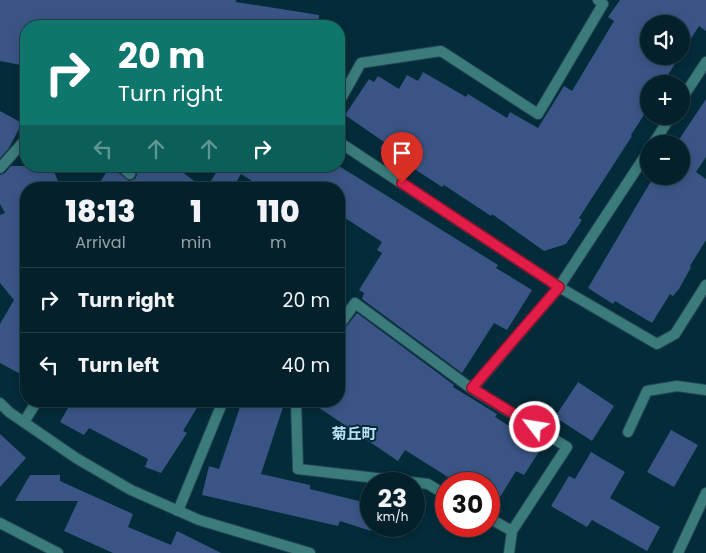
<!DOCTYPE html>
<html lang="en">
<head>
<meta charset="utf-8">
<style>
	body { margin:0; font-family:Poppins,"Noto Sans JP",sans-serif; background:#112d37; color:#f1f3f6; height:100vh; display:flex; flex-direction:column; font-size:19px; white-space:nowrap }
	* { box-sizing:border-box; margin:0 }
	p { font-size:16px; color:#97a3a9 }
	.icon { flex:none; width:28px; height:28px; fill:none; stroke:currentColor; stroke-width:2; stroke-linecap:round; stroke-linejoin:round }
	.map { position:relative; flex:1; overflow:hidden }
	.details { position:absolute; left:20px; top:182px; width:325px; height:225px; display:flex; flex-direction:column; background:#03202b; border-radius:20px; box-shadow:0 2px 8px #0003,0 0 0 1px #243e47 }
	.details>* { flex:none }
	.banner { position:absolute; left:20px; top:20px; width:325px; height:152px; border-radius:20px; box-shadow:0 2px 8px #0003,0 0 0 1px #243e47; background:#0f766e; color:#fff; overflow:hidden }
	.tools { position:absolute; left:640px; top:15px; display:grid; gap:10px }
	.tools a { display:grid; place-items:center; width:50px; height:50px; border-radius:50%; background:#03202b; box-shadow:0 2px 8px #0003,0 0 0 1px #243e47; font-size:25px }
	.speed { position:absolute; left:360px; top:472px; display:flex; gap:10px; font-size:25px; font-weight:700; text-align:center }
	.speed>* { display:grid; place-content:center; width:65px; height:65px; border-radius:50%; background:#03202b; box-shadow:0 2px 8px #0003,0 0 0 1px #243e47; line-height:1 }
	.speed small { font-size:12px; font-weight:400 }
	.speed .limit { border:8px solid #d22; background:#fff; color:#111 }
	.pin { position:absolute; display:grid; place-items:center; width:42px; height:42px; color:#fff; margin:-51px -21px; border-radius:50% 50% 50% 0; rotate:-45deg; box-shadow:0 0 5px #0007 }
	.pin .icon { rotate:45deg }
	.me { position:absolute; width:55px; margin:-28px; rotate:301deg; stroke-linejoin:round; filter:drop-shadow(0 0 4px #0008) }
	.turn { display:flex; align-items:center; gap:18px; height:105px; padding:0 15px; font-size:22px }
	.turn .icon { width:65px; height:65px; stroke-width:2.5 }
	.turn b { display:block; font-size:35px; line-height:42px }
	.lanes { display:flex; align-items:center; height:48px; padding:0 15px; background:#0003; justify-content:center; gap:25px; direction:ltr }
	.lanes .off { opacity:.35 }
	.eta { display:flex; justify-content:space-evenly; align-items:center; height:85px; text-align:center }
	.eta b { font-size:30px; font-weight:800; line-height:35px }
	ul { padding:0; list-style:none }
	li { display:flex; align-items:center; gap:15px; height:65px; padding:0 15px; border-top:1px solid #243e47 }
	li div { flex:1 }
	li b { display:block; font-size:19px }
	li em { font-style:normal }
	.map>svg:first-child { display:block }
	.building { fill:#3a5585 }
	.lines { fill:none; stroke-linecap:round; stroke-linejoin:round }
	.minor-casing { stroke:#234754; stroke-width:12 }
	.tertiary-casing { stroke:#234754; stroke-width:12 }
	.minor { stroke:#3b7b7b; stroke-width:10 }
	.tertiary { stroke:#3b7b7b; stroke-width:10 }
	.route-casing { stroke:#92132f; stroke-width:12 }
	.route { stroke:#e11d48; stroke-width:9 }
	.labels { text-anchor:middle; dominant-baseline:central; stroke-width:4; stroke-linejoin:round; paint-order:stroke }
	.neighbourhood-label { font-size:15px; font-weight:bold; fill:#bae2f5; stroke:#042b39 }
</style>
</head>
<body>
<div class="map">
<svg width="706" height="553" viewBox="0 0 706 553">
	<rect width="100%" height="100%" fill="#042b39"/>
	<path class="building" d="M 0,0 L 236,0 L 236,2 L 319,15 L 318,26 L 26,26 L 26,66 L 0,61 Z
		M 620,0 L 706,0 L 706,31 L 699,26 L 681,54 L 681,24 L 649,24 L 649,56 L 680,56 L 662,84 L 649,84 L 649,107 L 631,135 L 632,136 L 579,218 L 582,220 L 566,244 L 544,251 L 492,214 L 491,216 L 444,185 L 442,187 L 396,157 L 395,158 L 380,148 L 384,142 L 345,115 L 369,79 L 374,82 L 378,76 L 399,89 L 407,75 L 418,81 L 423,72 L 466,97 L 468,94 L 507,118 L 510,112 L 538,128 L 564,86 L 572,91 L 614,21 L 608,17 Z
		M 706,99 L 706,157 L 696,172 L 706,179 L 706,240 L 690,266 L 691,267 L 679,289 L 673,296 L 670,294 L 652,323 L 615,301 L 613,304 L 588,288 L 654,176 L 681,176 L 681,144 L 676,144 Z
		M 0,111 L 22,123 L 9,148 L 0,158 Z
		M 11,166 L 52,166 L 61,189 L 26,189 L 26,377 L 0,363 L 0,324 L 14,300 L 0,283 L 0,215 L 5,213 L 0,204 L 0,175 L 5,173 Z
		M 110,166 L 114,166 L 116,171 L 129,181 L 135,179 L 137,175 L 136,171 L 132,166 L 174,166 L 205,189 L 96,189 Z
		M 220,166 L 339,166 L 498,265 L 496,268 L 532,290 L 507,330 L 494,323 L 462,373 L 362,299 L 364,293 L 359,290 L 382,253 L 377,250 L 382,242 L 339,214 L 339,189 L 265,189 L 241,174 L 232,189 L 206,189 Z
		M 357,313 L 454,385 L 453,387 L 497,414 L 495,417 L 542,447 L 524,475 L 516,471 L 491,512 L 489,511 L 489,484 L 459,484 L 405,450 L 398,461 L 309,401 L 339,401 L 339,336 Z
		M 578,382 L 614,406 L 592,441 L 555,417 Z
		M 72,401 L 201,401 L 183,431 L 187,433 L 161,473 L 145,467 L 148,459 L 89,428 L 84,435 L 60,422 Z
		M 242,401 L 285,401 L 261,474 L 310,485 L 310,489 L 371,504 L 371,531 L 340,521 L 338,526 L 202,495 L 209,466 L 219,469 Z
		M 671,430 L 698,445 L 674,487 L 647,472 Z
		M 0,434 L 26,458 L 0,487 Z
		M 591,452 L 625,472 L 610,498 L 660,527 L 647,551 L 592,520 L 587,527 L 551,506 L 569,476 L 575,479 Z
		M 30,475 L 60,475 L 60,481 L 133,514 L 128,527 L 171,545 L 177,531 L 221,553 L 113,553 L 64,531 L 78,501 L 15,501 Z"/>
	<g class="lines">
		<defs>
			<path id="minor" d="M 681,100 L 706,62
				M 339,102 L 361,63 L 441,51 L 538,114 L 603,4 L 598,0
				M 339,142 L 559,287 L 657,344 L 675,334 L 706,285
				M 653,144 L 671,116
				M 121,166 L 130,174
				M 0,168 L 26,139
				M 339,326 L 355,303 L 472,389 L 567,447 L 512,531 L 509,553
				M 472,389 L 559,287 L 649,150
				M 296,401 L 298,469 L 428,484 L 446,495
				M 24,422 L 37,401
				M 628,432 L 647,391 L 677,386 L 706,390
				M 178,511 L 223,401
				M 489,518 L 512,531
				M 0,523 L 58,553
				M 678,553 L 706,493"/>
			<path id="tertiary" d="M 0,403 L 9,412 L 76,458 L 131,490 L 199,520 L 310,553"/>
		</defs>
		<use href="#minor" class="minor-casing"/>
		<use href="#tertiary" class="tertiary-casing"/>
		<use href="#minor" class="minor"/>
		<use href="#tertiary" class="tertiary"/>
	</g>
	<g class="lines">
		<defs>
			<path id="route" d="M 402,183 L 559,287 L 472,388 L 535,427"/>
		</defs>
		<use href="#route" class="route-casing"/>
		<use href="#route" class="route"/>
	</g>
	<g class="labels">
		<g class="neighbourhood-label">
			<text x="354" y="433">菊丘町</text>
		</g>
	</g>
</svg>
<div class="tools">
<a><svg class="icon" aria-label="sound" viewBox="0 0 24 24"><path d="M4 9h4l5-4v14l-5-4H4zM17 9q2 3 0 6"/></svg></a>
<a>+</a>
<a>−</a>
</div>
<div class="speed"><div>23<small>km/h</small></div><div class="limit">30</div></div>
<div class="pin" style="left:402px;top:183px;background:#d93025"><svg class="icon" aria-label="arrive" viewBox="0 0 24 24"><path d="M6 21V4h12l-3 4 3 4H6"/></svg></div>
<svg class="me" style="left:535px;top:427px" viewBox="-20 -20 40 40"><circle r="17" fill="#e11d48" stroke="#fff" stroke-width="3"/><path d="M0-11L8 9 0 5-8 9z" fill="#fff"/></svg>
<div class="banner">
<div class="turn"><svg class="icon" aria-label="right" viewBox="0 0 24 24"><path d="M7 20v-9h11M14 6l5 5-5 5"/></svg><div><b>20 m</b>Turn right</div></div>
<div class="lanes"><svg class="icon off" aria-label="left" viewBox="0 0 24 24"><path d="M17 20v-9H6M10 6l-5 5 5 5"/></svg><svg class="icon off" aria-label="ahead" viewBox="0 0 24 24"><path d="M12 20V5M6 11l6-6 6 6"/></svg><svg class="icon off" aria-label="ahead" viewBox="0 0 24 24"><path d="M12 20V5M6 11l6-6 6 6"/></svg><svg class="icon" aria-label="right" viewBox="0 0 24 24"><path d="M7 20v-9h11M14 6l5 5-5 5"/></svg></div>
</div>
<section class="details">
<div class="eta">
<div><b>18:13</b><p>Arrival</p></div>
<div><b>1</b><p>min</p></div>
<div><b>110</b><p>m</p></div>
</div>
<ul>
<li><svg class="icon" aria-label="right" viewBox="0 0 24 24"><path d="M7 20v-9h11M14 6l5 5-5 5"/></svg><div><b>Turn right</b></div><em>20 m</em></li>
<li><svg class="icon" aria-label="left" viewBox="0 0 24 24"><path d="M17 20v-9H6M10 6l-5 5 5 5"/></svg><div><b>Turn left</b></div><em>40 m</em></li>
</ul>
</section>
</div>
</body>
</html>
